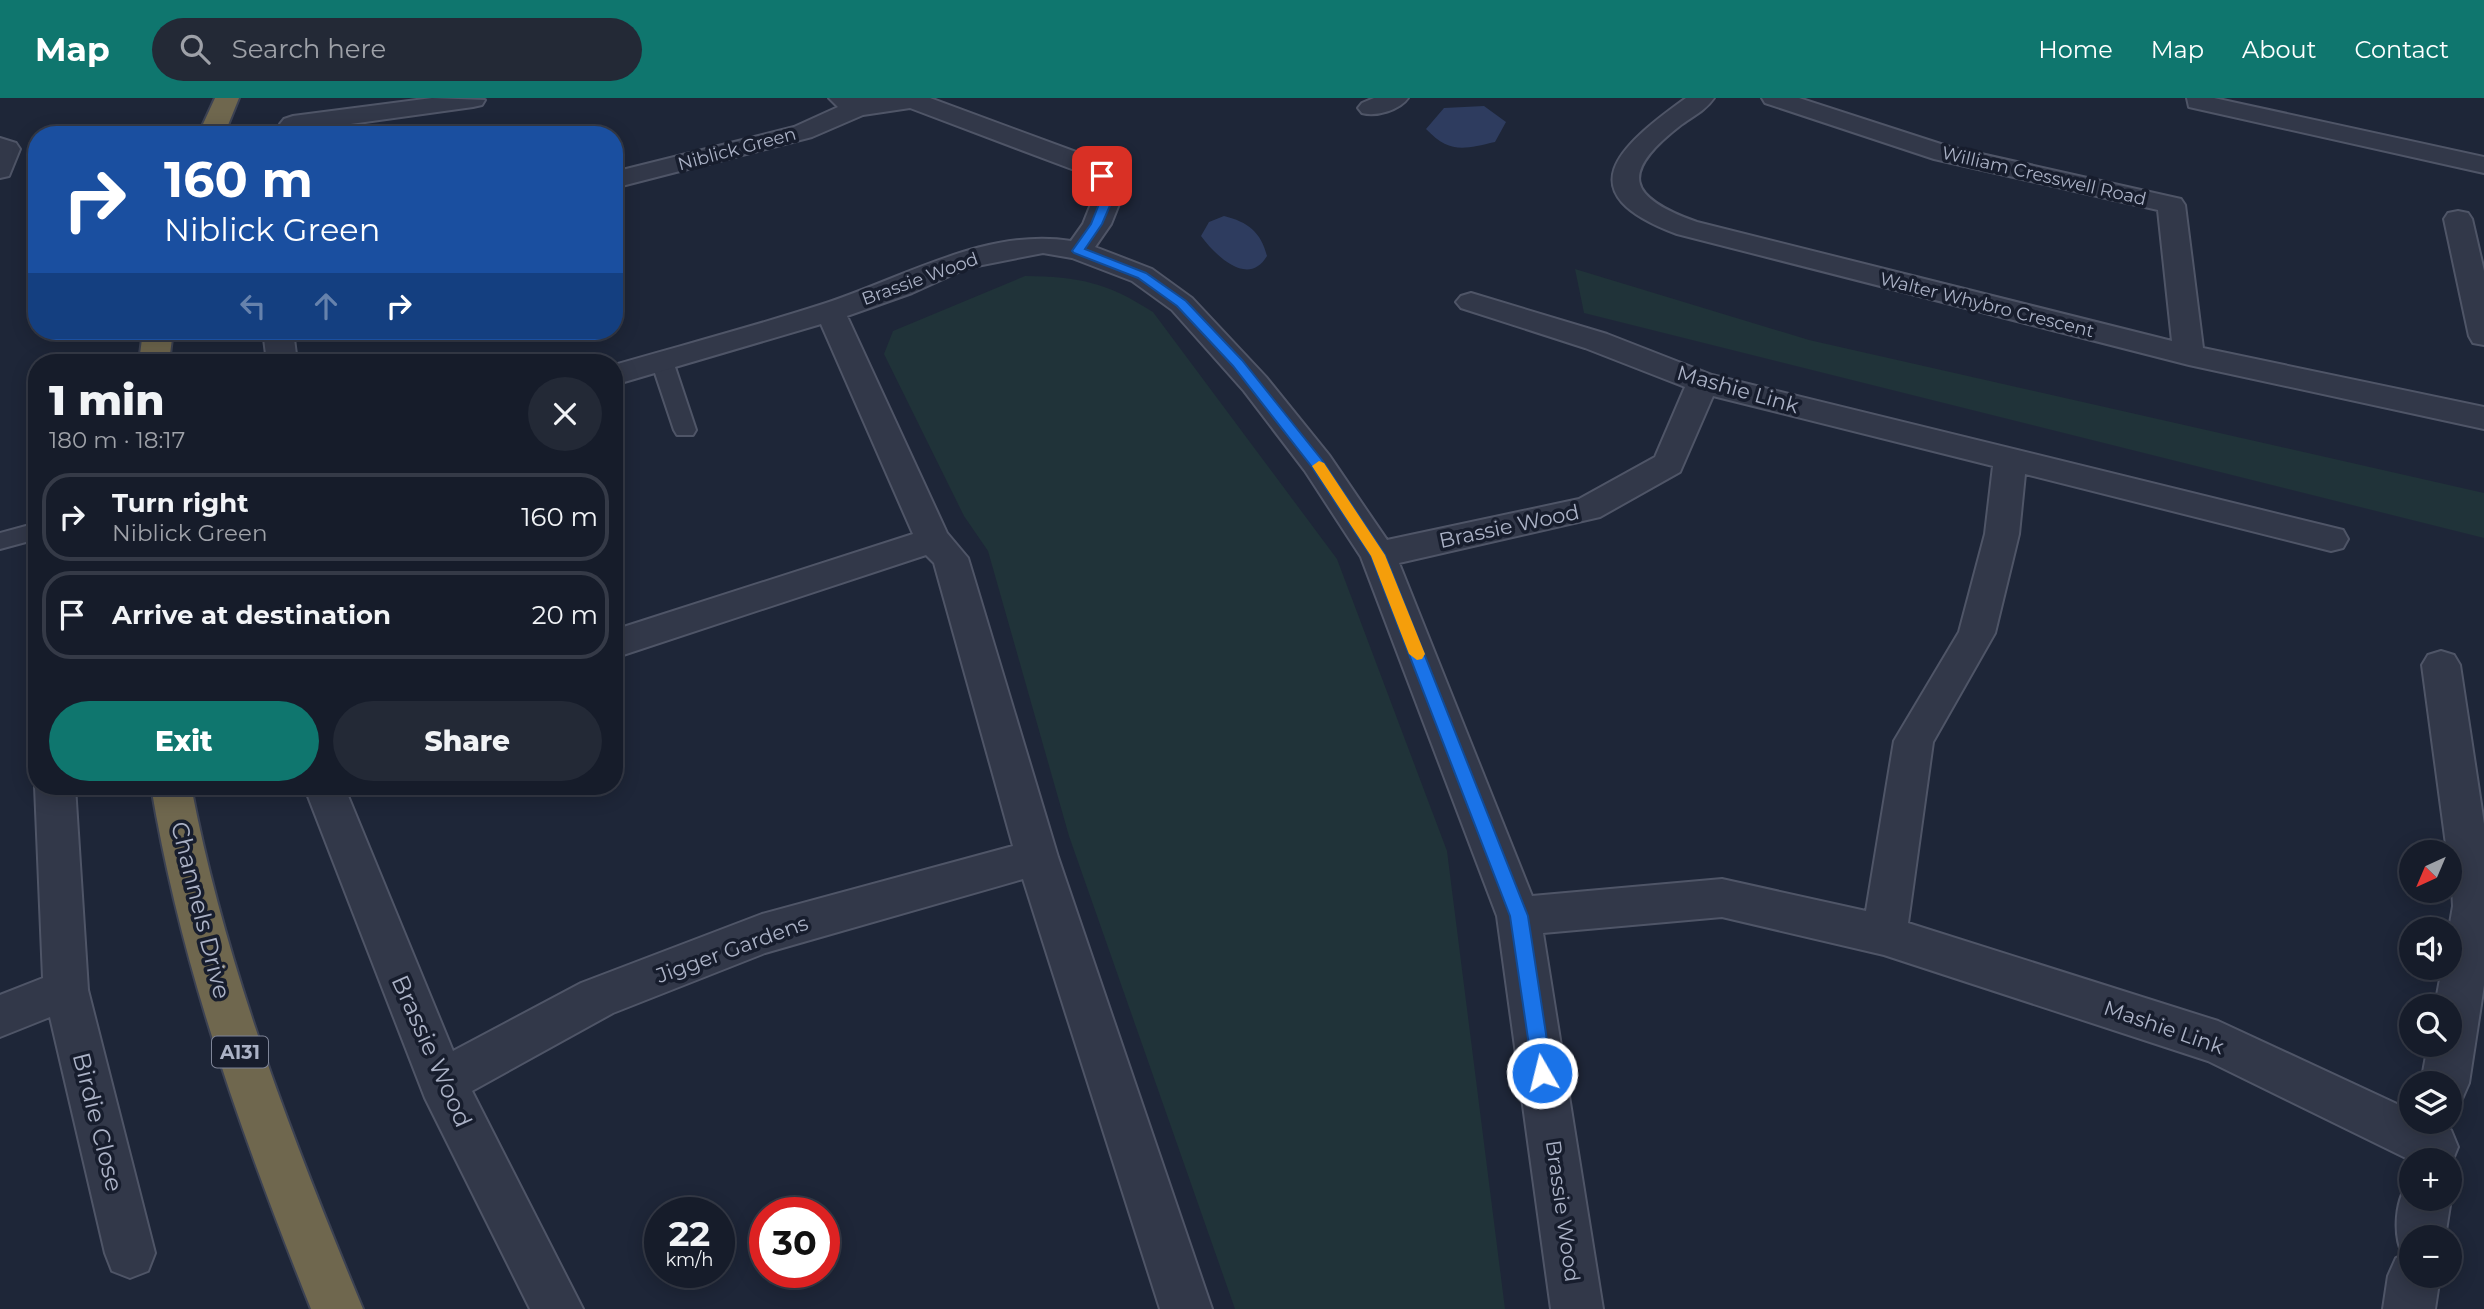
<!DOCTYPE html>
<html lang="en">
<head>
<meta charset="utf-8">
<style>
	body { margin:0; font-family:Montserrat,sans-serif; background:#232936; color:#f1f3f6; height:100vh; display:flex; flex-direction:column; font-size:26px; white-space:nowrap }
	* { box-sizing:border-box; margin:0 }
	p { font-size:23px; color:#9ea1a8 }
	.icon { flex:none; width:38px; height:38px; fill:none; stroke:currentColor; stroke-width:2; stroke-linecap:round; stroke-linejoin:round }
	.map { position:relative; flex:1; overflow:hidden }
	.drawer { position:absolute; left:28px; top:256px; width:595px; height:441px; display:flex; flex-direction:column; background:#161c2a; border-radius:28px; box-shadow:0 4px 18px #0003,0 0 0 2px #353a47 }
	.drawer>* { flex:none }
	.hud { position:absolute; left:28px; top:28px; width:595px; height:214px; border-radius:28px; box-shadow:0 4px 18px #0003,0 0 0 2px #353a47; background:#1a4fa0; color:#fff; overflow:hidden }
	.needle { width:46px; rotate:224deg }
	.controls { position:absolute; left:2399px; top:742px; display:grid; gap:14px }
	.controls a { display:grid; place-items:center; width:63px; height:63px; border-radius:50%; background:#161c2a; box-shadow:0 4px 18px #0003,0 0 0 2px #353a47; font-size:35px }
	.speed { position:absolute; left:644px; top:1099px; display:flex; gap:14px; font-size:35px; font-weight:700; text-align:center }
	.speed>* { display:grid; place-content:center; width:91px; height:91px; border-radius:50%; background:#161c2a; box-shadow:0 4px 18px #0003,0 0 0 2px #353a47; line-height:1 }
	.speed small { font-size:18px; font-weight:400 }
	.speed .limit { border:10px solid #d22; background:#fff; color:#111 }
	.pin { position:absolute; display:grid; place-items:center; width:60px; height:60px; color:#fff; margin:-30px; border-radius:14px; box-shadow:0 4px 10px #0006 }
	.me { position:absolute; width:77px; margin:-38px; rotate:352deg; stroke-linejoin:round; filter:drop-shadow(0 0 5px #0008) }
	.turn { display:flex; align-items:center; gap:24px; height:147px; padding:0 21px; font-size:32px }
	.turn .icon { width:91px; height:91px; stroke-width:2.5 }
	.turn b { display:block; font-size:49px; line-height:60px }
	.lanes { display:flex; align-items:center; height:66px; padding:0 21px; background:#0003; justify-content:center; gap:35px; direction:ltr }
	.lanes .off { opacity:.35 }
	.round { display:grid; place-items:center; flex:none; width:74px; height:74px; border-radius:37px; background:#232936 }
	.overview { display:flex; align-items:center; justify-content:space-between; height:119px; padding:0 21px }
	h1 { font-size:42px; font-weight:800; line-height:52px }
	.primary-button { display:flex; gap:14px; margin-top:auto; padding:14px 21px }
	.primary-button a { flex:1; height:80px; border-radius:42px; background:#0f766e; color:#fff; font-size:28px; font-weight:800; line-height:80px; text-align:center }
	.primary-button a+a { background:#232936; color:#f1f3f6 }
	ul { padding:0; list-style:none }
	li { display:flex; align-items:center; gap:21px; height:88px; margin:0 14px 10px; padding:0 7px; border:4px solid #353a47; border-radius:28px }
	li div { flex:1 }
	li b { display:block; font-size:26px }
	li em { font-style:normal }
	header { display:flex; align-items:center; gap:42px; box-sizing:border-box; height:98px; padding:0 35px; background:#0f766e; color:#fff }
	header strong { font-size:33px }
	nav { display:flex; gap:38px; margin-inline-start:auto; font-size:24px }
	.search { width:490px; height:63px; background:#232936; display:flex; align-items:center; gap:18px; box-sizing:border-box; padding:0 24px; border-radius:38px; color:#9ea1a8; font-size:26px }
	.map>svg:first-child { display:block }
	.green { fill:#203339 }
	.water { fill:#2e3c5f }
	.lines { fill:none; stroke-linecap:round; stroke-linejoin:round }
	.lane-casing { stroke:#4f5567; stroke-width:4 }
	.street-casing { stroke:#4f5567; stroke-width:4 }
	.highway-casing { stroke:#3c4253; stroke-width:4 }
	.lane { fill:#323849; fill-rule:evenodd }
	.street { fill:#323849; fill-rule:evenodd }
	.highway { fill:#6f674e; fill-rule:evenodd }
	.route { fill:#1a73e8; stroke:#114b97; stroke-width:2 }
	.slow { fill:#f59e0b }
	.labels { text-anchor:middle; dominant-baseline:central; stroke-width:7; stroke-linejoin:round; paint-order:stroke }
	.far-street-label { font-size:18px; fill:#abb2c6; stroke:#171d2d }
	.shield { fill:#171d2d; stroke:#7f8598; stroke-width:2 }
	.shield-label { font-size:19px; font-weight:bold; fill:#abb2c6 }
	.street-label { font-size:21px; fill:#abb2c6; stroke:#171d2d }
	.near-street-label { font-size:24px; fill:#abb2c6; stroke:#171d2d }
</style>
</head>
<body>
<header>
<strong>Map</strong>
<div class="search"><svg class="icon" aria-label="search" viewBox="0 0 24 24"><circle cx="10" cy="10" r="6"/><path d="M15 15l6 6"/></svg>Search here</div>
<nav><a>Home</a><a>Map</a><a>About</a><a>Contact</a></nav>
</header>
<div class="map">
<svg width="2484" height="1211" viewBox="0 0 2484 1211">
	<rect width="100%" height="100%" fill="#1e2638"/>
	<path class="green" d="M 1575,171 L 1809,242 L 2484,395 L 2484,440 L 1584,215 Z
		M 1025,178 C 1080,179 1106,184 1153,214 L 1337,461 L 1447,753 L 1505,1211 L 1235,1211 L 1069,738 L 988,453 L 964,418 L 884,256 L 893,233 Z"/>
	<path class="water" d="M 1484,8 L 1506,24 L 1495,44 C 1464,51 1450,56 1426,31 L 1444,10 Z
		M 1224,118 C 1248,124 1261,134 1267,158 C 1248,190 1215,157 1201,138 L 1209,124 Z"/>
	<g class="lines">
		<defs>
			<path id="lane" d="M 662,256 L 673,263 L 696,332 L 693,337 L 677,337 L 674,332 L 651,263 Z
				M 37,425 L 37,441 L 0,451 L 0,435 Z"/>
			<path id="street" d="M 432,0 L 485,2 L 482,7 L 473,9 L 293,34 L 284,31 L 280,26 L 284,21 L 293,18 Z
				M 829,0 L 930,0 L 1095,61 L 1111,72 L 1123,96 L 1111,126 L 1095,149 L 1152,171 L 1192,200 L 1266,279 L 1329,357 L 1387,442 L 1579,401 L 1655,359 L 1685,289 L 1585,250 L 1461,210 L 1456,204 L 1461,198 L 1471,195 L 1607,236 L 1712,277 L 2343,432 L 2348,441 L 2343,450 L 2331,453 L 2025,376 L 2019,436 L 1995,535 L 1933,644 L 1908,825 L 2218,923 L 2412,1013 L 2412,1024 L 2434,1024 L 2451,1032 L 2458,1049 L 2451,1066 L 2450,1062 L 2412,1063 L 2208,963 L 1884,857 L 1722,819 L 1543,835 L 1603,1211 L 1551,1211 L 1497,818 L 1361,459 L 1305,373 L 1244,293 L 1172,212 L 1132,183 L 1072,160 L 1043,155 L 967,170 L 912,195 L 847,218 L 947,435 L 968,460 L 1058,759 L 1212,1211 L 1160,1211 L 1023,781 L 765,855 L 613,915 L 472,993 L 583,1211 L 530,1211 L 425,1000 L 304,688 L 344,688 L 453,953 L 581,885 L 762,816 L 1013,748 L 934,465 L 926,457 L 614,560 L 614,532 L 913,436 L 821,226 L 614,287 L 614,267 C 683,247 752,229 820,207 C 900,182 985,129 1071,143 L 1083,126 L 1095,96 L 1090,82 L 1077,73 L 910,10 L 863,17 L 812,39 L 614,90 L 614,74 L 794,29 L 838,9 ZM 1713,298 L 1993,368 L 1985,436 L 1959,534 L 1894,643 L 1866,813 L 1722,781 L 1532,798 L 1399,465 L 1600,419 L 1680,374 Z
				M 1374,0 L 1408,0 C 1400,12 1376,19 1362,15 L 1358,10 L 1362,5 Z
				M 1686,0 L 1714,0 C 1706,12 1692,19 1681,27 C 1619,75 1627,99 1697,124 L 2172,243 L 2158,112 L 1934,61 L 1765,5 L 1762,0 L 1799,0 L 1950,49 L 2181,101 L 2185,107 L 2203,250 L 2484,309 L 2484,331 L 2189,267 L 1677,136 C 1566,95 1618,49 1686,0 Z
				M 2187,0 L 2214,0 L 2484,59 L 2484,75 L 2189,9 Z
				M 0,40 L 16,45 L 20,51 L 9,78 L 0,80 Z
				M 2458,113 L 2468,115 L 2472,121 L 2484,173 L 2484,247 L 2473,245 L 2469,238 L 2444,121 L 2448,115 Z
				M 263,233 L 293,233 L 297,264 L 267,264 Z
				M 2441,553 L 2454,557 L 2460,567 L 2484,726 L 2484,887 L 2469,985 L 2462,1001 L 2450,1006 L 2450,985 L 2421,985 L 2428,947 L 2450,947 L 2450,908 L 2435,908 L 2442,870 L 2450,870 L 2449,831 L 2453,808 L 2450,754 L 2447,754 L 2422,567 L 2428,557 Z
				M 37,684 L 37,688 L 75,688 L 88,892 L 155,1155 L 148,1173 L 130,1180 L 112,1173 L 105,1155 L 50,919 L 0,939 L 0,897 L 43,880 L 35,688 Z
				M 2412,1082 L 2412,1101 L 2451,1101 L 2445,1139 L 2412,1139 L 2412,1178 L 2440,1178 L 2435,1211 L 2383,1211 L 2388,1178 L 2396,1160 L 2403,1157 C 2393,1138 2394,1098 2412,1082 Z"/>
			<path id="highway" d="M 215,0 L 239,0 L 224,37 L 198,37 Z
				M 143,233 L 173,233 L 169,264 L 139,264 Z
				M 151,688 L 191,688 C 226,871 292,1040 363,1211 L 311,1211 C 243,1040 181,870 151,688 Z"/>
		</defs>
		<use href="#lane" class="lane-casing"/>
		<use href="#street" class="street-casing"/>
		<use href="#highway" class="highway-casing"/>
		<use href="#lane" class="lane"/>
		<use href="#street" class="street"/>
		<use href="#highway" class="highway"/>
	</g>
	<path class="route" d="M 1102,75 L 1107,78 L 1115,96 L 1102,126 L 1085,151 L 1146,175 L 1186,203 L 1242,262 L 1322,362 L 1385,457 L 1528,818 L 1552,975 L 1549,982 L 1542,984 L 1536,982 L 1533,975 L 1510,818 L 1371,458 L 1312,369 L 1233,268 L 1177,208 L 1138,180 L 1074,155 L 1072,153 L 1091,126 L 1103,96 L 1096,78 Z"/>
	<path class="slow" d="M 1319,363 L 1324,365 L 1385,457 L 1425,556 L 1422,561 L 1417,562 L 1409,556 L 1371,458 L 1312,368 Z"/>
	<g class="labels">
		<g class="far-street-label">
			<text transform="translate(737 51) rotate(-15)">Niblick Green</text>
			<text transform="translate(2044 78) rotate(13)">William Cresswell Road</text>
			<text transform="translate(920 181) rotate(-20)">Brassie Wood</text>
			<text transform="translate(1987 207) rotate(14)">Walter Whybro Crescent</text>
		</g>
		<rect class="shield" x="212" y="938.5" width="56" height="31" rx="5"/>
		<g class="shield-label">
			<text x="240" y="954">A131</text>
		</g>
		<g class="street-label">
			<text transform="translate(1738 291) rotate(16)">Mashie Link</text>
			<text transform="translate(1509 428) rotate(-12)">Brassie Wood</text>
			<text transform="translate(732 851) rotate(-20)">Jigger Gardens</text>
			<text transform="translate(2164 929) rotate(19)">Mashie Link</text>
			<text transform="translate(1563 1113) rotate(82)">Brassie Wood</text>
		</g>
		<g class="near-street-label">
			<text transform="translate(201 812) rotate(76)">Channels Drive</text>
			<text transform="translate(432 953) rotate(66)">Brassie Wood</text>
			<text transform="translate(98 1024) rotate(76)">Birdie Close</text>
		</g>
	</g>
</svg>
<div class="controls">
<a><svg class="needle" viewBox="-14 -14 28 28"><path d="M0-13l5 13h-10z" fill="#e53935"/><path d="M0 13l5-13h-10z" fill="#9ea1a8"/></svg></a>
<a><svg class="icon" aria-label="sound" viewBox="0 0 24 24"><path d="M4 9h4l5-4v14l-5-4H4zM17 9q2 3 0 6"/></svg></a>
<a><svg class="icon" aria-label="search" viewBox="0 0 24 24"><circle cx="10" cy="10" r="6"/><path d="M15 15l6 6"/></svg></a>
<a><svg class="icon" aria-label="layers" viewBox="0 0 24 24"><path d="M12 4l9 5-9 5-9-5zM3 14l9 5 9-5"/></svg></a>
<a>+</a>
<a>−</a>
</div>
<div class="speed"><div>22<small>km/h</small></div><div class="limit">30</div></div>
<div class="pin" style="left:1102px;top:78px;background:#d93025"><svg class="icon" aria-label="arrive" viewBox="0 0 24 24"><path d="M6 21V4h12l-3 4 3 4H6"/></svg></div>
<svg class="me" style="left:1542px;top:975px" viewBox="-20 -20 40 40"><circle r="17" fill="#1a73e8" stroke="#fff" stroke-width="3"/><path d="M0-11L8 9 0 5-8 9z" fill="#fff"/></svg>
<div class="hud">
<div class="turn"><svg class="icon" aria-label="right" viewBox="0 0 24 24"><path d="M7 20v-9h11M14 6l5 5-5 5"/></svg><div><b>160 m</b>Niblick Green</div></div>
<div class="lanes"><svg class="icon off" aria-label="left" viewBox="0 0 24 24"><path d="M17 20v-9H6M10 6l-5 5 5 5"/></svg><svg class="icon off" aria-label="ahead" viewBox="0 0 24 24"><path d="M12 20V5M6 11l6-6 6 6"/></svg><svg class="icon" aria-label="right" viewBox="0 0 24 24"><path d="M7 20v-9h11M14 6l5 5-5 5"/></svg></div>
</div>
<section class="drawer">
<div class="overview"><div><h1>1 min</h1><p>180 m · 18:17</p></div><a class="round"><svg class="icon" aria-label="close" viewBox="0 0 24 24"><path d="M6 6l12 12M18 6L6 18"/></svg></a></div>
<ul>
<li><svg class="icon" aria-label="right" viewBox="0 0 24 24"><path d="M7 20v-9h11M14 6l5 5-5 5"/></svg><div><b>Turn right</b><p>Niblick Green</p></div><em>160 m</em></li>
<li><svg class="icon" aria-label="arrive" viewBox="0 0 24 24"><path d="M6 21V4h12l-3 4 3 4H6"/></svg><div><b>Arrive at destination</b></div><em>20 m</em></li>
</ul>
<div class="primary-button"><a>Exit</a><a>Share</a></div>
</section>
</div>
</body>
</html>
